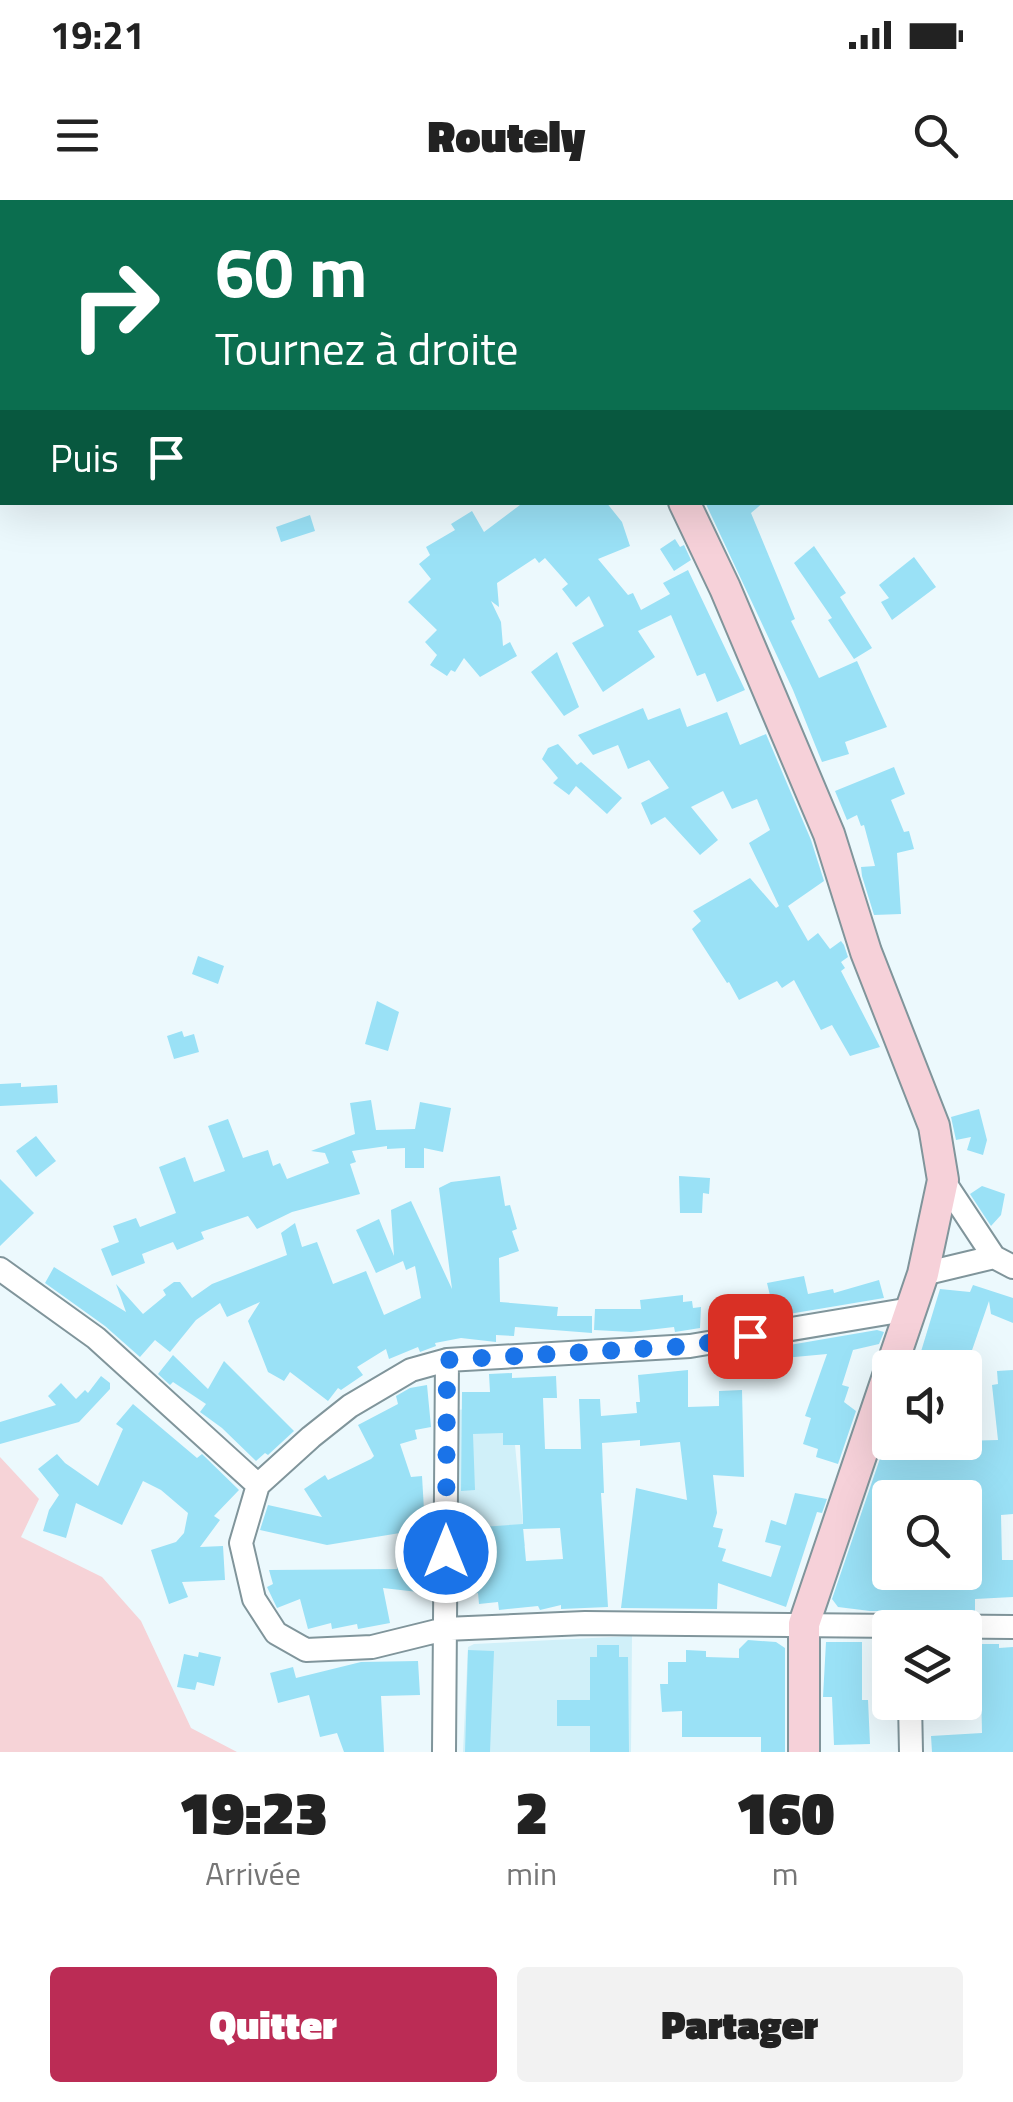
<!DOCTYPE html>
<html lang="fr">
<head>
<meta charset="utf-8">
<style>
	body { margin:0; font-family:"Titillium Web",sans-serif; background:#f2f2f2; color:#222; height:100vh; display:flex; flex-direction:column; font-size:38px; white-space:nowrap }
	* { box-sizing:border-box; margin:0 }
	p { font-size:32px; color:#767676 }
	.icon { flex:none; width:55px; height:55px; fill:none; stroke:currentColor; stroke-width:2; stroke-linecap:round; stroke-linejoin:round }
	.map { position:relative; height:1552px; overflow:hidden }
	.details { display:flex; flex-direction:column; background:#fff; flex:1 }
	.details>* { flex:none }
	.banner { position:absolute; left:0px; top:0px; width:1015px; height:305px; box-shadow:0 10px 40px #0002; background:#0b6e4f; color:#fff; overflow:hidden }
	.controls { position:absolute; left:872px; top:1150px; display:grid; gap:20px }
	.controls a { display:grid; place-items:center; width:110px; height:110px; border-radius:10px; background:#fff; box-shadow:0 10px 40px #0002; font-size:50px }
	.pin { position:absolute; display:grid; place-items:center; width:85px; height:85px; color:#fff; margin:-42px; border-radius:20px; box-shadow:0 5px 15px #0006 }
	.me { position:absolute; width:110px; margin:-55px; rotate:0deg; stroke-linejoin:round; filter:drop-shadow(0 0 8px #0008) }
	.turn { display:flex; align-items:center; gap:35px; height:210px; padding:0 50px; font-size:45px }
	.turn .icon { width:130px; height:130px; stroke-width:2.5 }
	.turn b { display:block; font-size:70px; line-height:85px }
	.then { display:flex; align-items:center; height:95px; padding:0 50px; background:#0003; gap:20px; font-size:38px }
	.eta { display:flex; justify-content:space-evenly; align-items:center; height:170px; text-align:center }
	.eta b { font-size:60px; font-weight:800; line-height:70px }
	.primary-button { display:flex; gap:20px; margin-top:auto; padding:20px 50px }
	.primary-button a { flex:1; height:115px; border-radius:10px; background:#bb2c55; color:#fff; font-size:40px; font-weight:800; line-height:115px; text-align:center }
	.primary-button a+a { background:#f2f2f2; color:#222 }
	.status { display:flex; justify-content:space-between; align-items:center; height:70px; padding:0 50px; background:#fff; direction:ltr }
	.status svg { height:28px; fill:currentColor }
	header { display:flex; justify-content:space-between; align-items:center; height:130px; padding:0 50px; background:#fff; font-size:45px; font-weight:800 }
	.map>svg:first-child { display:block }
	.built { fill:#d0f0f9 }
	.green { fill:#f6d3d7 }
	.building { fill:#9ae1f6; fill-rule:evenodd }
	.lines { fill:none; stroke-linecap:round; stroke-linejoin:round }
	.minor-casing { stroke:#80959b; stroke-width:26 }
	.secondary-casing { stroke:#80959b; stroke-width:34 }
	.minor { stroke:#fff; stroke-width:22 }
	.secondary { stroke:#f6d1d9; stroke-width:30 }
	.route { stroke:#1a73e8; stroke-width:18; stroke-dasharray:0 32.4 }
</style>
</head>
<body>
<div class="status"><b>19:21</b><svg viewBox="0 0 49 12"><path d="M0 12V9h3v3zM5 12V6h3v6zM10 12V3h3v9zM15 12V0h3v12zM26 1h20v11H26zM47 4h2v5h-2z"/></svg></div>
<header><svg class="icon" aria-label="menu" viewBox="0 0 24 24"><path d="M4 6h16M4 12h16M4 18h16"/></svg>Routely<svg class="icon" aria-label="search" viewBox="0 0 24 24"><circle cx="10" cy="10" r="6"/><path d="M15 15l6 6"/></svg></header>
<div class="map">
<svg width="1013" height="1552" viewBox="0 0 1013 1552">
	<rect width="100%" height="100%" fill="#ecf9fd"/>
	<path class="built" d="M 521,1206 L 515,1245 L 525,1346 L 460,1352 L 454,1210 Z
		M 632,1436 L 631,1552 L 463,1552 L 468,1447 L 474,1444 Z"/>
	<path class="green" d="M 0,1257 L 39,1299 L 21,1337 L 102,1377 L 141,1421 L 191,1528 L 237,1552 L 0,1552 Z"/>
	<path class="building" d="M 524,302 L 606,302 L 622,322 L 630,346 L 598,359 L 628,395 L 633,393 L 641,410 L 670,394 L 663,383 L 688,370 L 745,490 L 717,502 L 705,473 L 697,476 L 671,415 L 638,431 L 655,457 L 603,492 L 572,443 L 604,426 L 589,396 L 576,407 L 562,389 L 568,384 L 545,358 L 539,363 L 535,358 L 497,383 L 499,407 L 491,401 L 501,422 L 503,446 L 510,442 L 517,456 L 480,477 L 464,458 L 455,472 L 451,470 L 447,476 L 430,465 L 437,455 L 425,442 L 437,430 L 408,402 L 431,379 L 419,364 L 430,355 L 426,347 L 455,330 L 451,324 L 472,311 L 484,332 Z
		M 705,302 L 764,302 L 751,313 L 795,419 L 791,421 L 819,478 L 857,461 L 887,527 L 845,542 L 849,554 L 822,562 L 793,490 Z
		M 310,315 L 315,331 L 281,342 L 276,327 Z
		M 675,339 L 680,347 L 684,345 L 691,360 L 674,371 L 660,349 Z
		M 814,346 L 846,393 L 840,397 L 872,448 L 854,459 L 828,420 L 832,418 L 794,363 Z
		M 914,357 L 936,387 L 892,420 L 881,402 L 889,398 L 879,385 Z
		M 557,452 L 579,507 L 564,516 L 531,472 Z
		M 643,508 L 648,520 L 680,508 L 687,527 L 727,512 L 740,545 L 766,534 L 811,640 L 824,681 L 788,706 L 808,741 L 818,733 L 830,749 L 841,741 L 844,745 L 848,757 L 841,762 L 845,768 L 841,771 L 880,847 L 850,856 L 832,825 L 821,830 L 794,780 L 782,788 L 777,781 L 739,800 L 729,782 L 727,783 L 692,729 L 701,721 L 693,711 L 750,678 L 776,708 L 779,706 L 749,643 L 770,630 L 757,599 L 732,609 L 723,591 L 691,607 L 718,640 L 700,655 L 665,617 L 651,625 L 641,603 L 669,588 L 649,560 L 628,569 L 618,545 L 593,555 L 578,535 Z
		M 558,544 L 577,565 L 581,562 L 622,598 L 607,614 L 576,586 L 569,595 L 553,583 L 558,578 L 542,559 L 548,548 Z
		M 894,567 L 905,594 L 891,600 L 904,632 L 909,631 L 914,649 L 897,653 L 901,714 L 874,715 L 862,676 L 861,667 L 875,666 L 864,625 L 861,626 L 857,615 L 847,620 L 835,591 Z
		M 198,756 L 224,766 L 218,784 L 192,774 Z
		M 377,801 L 399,812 L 388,851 L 365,844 Z
		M 182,831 L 184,837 L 194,834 L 199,852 L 174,859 L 167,836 Z
		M 21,883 L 21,887 L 57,885 L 58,903 L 0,906 L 0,884 Z
		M 371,900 L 376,930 L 415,929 L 420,902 L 451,908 L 443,952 L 424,948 L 424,968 L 405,968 L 405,948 L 387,949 L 387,946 L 352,951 L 356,962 L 350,964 L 360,994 L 292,1012 L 257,1029 L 248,1016 L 201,1032 L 204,1039 L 177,1050 L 173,1042 L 142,1054 L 145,1063 L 112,1076 L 101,1049 L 119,1042 L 113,1026 L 136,1018 L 140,1027 L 176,1013 L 159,967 L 185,957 L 194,982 L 225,971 L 208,926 L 228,919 L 243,958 L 268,950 L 273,966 L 280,963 L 287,979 L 329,963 L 325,953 L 311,951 L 355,934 L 350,903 Z
		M 979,909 L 987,940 L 983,955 L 967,950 L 971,937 L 956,940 L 951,917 Z
		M 36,936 L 56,961 L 36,977 L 16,951 Z
		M 500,976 L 505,1006 L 510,1005 L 517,1029 L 512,1031 L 519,1051 L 499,1058 L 500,1102 L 558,1107 L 557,1116 L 592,1116 L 592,1133 L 515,1127 L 514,1136 L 496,1135 L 496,1142 L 461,1138 L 435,1143 L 436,1146 L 420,1152 L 418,1147 L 389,1159 L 386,1149 L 357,1167 L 363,1175 L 341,1190 L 338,1188 L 328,1201 L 290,1172 L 284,1181 L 268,1172 L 248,1121 L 260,1102 L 227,1117 L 220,1103 L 196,1120 L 170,1152 L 155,1140 L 140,1157 L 105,1126 L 45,1083 L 54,1067 L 126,1112 L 116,1084 L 143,1114 L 166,1095 L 163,1090 L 174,1082 L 180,1082 L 192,1098 L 212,1084 L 287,1055 L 281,1033 L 295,1023 L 302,1047 L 317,1042 L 333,1084 L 366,1071 L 384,1115 L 421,1098 L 415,1066 L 406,1070 L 403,1061 L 376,1073 L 356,1030 L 379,1019 L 394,1056 L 391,1010 L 411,1001 L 452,1089 L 439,988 L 451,982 Z
		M 679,976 L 710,978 L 709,994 L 703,993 L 702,1013 L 680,1013 Z
		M 0,979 L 34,1013 L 0,1046 Z
		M 982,986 L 1005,994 L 1001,1015 L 991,1026 L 970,994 Z
		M 804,1076 L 808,1094 L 833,1089 L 834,1093 L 879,1080 L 884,1098 L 765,1118 L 762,1106 L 772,1104 L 767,1083 Z
		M 973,1085 L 1013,1098 L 1013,1123 L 991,1114 L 989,1101 L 970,1156 L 964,1154 L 959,1168 L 916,1168 L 940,1089 L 970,1092 Z
		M 683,1095 L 683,1102 L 692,1101 L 693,1108 L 701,1107 L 700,1128 L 675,1132 L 674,1127 L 631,1132 L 594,1130 L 595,1109 L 641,1109 L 640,1100 Z
		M 877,1130 L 884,1132 L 879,1144 L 853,1150 L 842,1185 L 849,1187 L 844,1202 L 856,1211 L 838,1264 L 816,1257 L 818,1249 L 803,1244 L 811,1218 L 805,1216 L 827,1154 L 773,1159 L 772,1148 Z
		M 173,1155 L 208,1189 L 224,1161 L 294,1231 L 268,1255 L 265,1253 L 256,1261 L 222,1228 L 200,1212 L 206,1204 L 173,1182 L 170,1185 L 158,1174 Z
		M 688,1170 L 688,1207 L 719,1206 L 719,1191 L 742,1190 L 744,1277 L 713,1275 L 717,1313 L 713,1327 L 723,1329 L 718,1347 L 726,1349 L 722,1361 L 771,1377 L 781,1346 L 765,1342 L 771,1320 L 786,1325 L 795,1293 L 827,1299 L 822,1313 L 817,1312 L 786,1407 L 718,1383 L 717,1409 L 621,1408 L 636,1288 L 687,1300 L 680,1242 L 640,1246 L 640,1240 L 602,1243 L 604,1293 L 601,1293 L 608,1407 L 561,1409 L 561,1405 L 540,1410 L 538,1406 L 499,1410 L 498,1402 L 479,1404 L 478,1393 L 471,1394 L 467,1328 L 523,1324 L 520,1245 L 503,1245 L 503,1233 L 473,1234 L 475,1290 L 461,1291 L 462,1192 L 490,1192 L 489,1174 L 512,1173 L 512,1178 L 556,1176 L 557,1198 L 543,1198 L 545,1249 L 581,1249 L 579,1199 L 600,1199 L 601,1216 L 637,1213 L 636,1202 L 640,1202 L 638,1175 ZM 560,1328 L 563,1359 L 526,1361 L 523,1329 Z
		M 1013,1170 L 1013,1314 L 1001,1315 L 1002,1360 L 1013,1360 L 1013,1397 L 975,1399 L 975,1411 L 870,1411 L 838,1407 L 832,1399 L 887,1238 L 890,1242 L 924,1252 L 924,1242 L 998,1240 L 992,1185 L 998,1184 L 997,1171 ZM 890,1298 L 965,1298 L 965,1372 L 890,1372 L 890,1331 L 883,1330 L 890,1311 Z
		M 101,1176 L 110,1183 L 110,1189 L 79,1222 L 0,1244 L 0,1222 L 56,1205 L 48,1196 L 61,1183 L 76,1199 L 85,1190 L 88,1193 Z
		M 427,1185 L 431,1227 L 415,1230 L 417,1239 L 400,1244 L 411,1277 L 422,1276 L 424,1310 L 427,1310 L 427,1334 L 422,1334 L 418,1392 L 383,1388 L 390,1423 L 358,1429 L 357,1424 L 332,1429 L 331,1423 L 308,1429 L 300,1399 L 277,1408 L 267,1387 L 273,1384 L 269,1370 L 397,1369 L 400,1333 L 327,1345 L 260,1330 L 268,1305 L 322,1317 L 304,1289 L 325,1275 L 328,1280 L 371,1259 L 374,1256 L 358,1225 L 398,1204 L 396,1196 L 410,1188 Z
		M 133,1204 L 197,1258 L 202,1254 L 239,1290 L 214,1316 L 220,1320 L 200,1347 L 223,1346 L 225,1380 L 182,1382 L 188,1397 L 169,1404 L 151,1350 L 176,1342 L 184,1333 L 188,1313 L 161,1290 L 143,1281 L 122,1325 L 76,1303 L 66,1338 L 43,1331 L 49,1310 L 59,1295 L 38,1269 L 57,1254 L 65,1263 L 98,1286 L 123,1229 L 116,1224 Z
		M 748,1440 L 776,1442 L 785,1448 L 785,1552 L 761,1552 L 761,1537 L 682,1537 L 682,1511 L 662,1512 L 660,1484 L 668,1484 L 668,1462 L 686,1462 L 686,1450 L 706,1451 L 706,1457 L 739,1458 L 739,1449 Z
		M 826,1442 L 862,1442 L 862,1500 L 868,1500 L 870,1544 L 834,1545 L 832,1497 L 823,1497 Z
		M 965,1444 L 999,1444 L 999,1448 L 1013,1447 L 1013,1552 L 932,1552 L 931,1536 L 982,1533 L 981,1481 L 965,1481 Z
		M 597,1445 L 619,1445 L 619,1457 L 628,1457 L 629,1552 L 590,1552 L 590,1526 L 557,1526 L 557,1500 L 590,1500 L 590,1457 L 597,1457 Z
		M 468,1450 L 494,1451 L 490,1552 L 465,1552 Z
		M 199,1452 L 221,1457 L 214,1486 L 197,1482 L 195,1490 L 177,1487 L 184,1454 L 198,1457 Z
		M 418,1461 L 420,1495 L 381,1496 L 384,1552 L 344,1552 L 337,1533 L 320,1537 L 309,1495 L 278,1503 L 270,1473 L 293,1467 L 296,1478 L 361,1462 Z"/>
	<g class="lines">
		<defs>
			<path id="minor" d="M 0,29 L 2,31
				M 0,120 L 2,120
				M 943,980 L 994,1057 L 1013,1067
				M 0,1069 L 96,1138 L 258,1285
				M 923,1074 L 994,1057
				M 447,1160 L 411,1170 L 350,1206 L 311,1237 L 258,1285 L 241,1343 L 254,1399 L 276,1433 L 306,1450 L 372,1447 L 445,1429 L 585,1423 L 1013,1427
				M 910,1502 L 911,1552
				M 444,1552 L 447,1160 L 690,1146 L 911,1109"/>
			<path id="secondary" d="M 503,0 L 504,2
				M 684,302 L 725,388 L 829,634 L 866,752 L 934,926 L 943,980 L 923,1074 L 891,1168
				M 804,1552 L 804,1424 L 890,1170"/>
		</defs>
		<use href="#minor" class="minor-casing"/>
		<use href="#secondary" class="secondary-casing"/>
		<use href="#minor" class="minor"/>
		<use href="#secondary" class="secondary"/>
	</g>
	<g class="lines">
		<path class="route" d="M 446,1352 L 447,1160 L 690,1146 L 750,1136"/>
	</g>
</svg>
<div class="controls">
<a><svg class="icon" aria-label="sound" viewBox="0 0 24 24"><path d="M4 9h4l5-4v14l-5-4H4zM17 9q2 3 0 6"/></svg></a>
<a><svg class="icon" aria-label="search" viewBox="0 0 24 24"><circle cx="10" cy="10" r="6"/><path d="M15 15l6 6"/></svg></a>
<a><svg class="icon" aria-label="layers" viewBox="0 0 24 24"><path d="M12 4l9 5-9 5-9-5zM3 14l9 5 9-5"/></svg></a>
</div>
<div class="pin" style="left:750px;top:1136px;background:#d93025"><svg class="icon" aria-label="arrive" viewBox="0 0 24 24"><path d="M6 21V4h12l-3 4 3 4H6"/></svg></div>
<svg class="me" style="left:446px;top:1352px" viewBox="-20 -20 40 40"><circle r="17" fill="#1a73e8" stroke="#fff" stroke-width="3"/><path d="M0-11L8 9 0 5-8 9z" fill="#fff"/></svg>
<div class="banner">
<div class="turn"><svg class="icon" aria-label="right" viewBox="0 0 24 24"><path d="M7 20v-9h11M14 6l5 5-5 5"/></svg><div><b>60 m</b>Tournez à droite</div></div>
<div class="then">Puis<svg class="icon" aria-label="arrive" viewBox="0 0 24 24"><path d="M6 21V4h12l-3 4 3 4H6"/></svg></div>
</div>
</div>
<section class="details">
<div class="eta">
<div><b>19:23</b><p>Arrivée</p></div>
<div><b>2</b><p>min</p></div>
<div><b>160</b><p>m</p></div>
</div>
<div class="primary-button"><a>Quitter</a><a>Partager</a></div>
</section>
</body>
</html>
